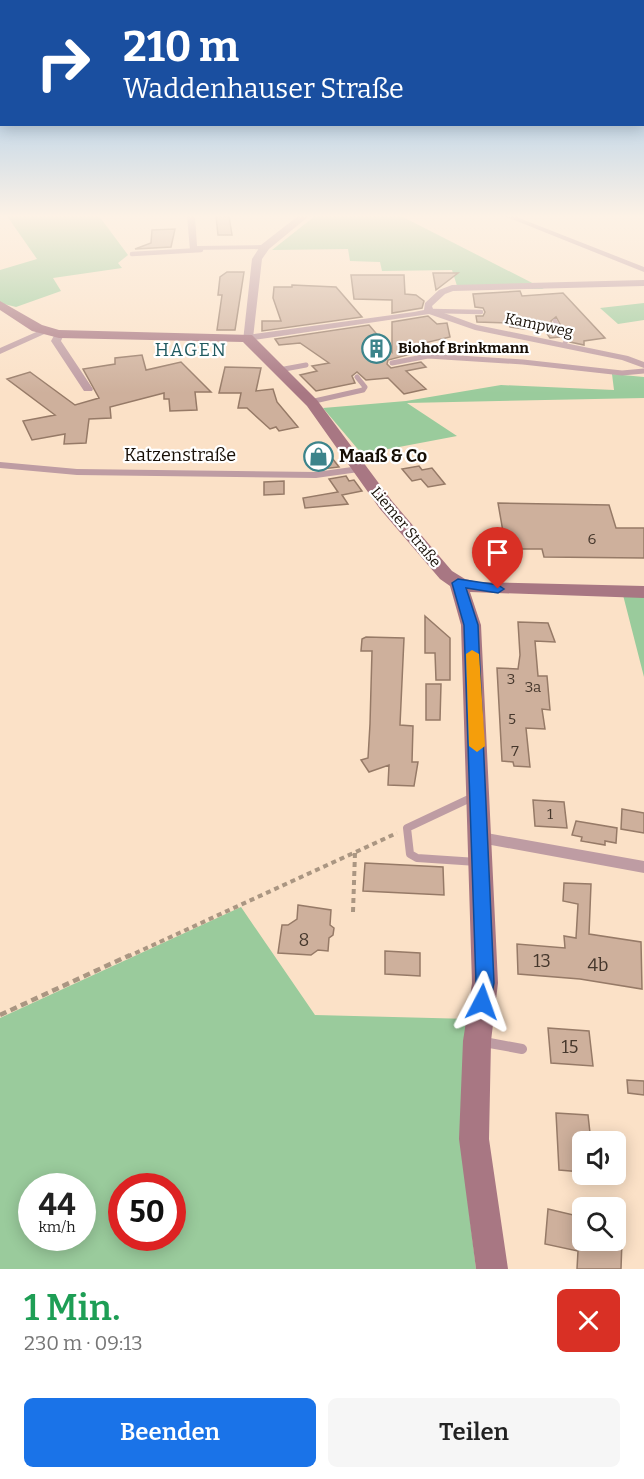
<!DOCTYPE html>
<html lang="de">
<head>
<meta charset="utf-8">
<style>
	body { margin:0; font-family:Bitter,serif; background:#f6f6f6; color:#222; height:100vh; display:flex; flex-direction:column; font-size:22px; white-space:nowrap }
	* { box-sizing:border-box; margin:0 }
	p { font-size:20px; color:#767676 }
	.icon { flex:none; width:33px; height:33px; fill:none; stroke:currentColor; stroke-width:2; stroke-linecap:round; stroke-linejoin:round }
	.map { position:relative; height:1269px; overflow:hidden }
	.drawer { display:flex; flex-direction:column; background:#fff; flex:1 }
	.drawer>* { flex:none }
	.banner { position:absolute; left:0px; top:0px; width:645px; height:126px; box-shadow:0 3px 15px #0003; background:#1a4fa0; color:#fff; overflow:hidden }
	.controls { position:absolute; left:572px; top:1131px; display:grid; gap:12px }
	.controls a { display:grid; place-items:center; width:54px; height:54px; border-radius:9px; background:#fff; box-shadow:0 3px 15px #0003; font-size:30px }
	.speed { position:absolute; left:18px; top:1173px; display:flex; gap:12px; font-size:30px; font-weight:700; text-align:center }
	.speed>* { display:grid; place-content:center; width:78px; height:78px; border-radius:50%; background:#fff; box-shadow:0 3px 15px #0003; line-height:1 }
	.speed small { font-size:15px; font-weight:400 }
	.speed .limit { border:9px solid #d22; background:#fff; color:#111 }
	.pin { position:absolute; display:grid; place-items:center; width:51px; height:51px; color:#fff; margin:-62px -26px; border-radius:50% 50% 50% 0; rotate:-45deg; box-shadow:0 0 6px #0007 }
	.pin .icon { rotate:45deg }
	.me { position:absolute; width:66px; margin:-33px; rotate:4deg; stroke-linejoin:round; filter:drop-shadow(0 0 4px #0008) }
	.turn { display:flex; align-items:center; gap:21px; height:126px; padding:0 24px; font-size:27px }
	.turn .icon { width:78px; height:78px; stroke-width:2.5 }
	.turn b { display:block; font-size:42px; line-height:51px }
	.round { display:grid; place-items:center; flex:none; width:63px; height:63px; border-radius:9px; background:#f6f6f6 }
	.summary { display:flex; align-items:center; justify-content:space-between; height:102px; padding:0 24px }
	h1 { font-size:36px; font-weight:600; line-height:45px; color:#1e9e55 }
	.button { display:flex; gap:12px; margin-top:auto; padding:12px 24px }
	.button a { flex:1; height:69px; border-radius:9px; background:#1a73e8; color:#fff; font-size:24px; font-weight:600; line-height:69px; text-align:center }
	.button a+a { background:#f6f6f6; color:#222 }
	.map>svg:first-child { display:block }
	.green { fill:#9acb9c; fill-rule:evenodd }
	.building { fill:#ceb09c; stroke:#967a67; stroke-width:1.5 }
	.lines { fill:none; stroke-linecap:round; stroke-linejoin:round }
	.path-far1 { stroke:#aa9682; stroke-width:4; stroke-dasharray:5 4; stroke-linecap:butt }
	.path { stroke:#aa9682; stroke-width:4.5; stroke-dasharray:7 4.5; stroke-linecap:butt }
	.service-far3 { stroke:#be9ca3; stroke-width:4.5 }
	.service-far2 { stroke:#be9ca3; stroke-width:5 }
	.service-far1 { stroke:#be9ca3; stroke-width:8 }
	.service { stroke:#be9ca3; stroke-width:10 }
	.minor { fill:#be9ca3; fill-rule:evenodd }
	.tertiary { fill:#be9ca3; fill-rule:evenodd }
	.secondary { fill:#a87783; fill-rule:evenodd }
	.route { fill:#1a73e8; stroke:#114b97; stroke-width:1.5 }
	.slow { fill:#f59e0b }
	.labels { text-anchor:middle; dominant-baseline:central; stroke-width:4.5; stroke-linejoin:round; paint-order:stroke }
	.far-street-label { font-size:15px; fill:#170f06; stroke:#fff }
	.far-poi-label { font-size:15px; font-weight:bold; fill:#170f06; stroke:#fff; text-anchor:start }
	.number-label { font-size:15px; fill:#45372c }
	.far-quarter-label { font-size:18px; letter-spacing:1.5px; fill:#1f595f; stroke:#fff }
	.street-label { font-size:18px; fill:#170f06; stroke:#fff }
	.poi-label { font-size:18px; font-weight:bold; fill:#170f06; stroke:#fff; text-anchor:start }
	.near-number-label { font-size:18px; fill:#45372c }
</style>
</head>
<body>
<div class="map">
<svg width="644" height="1269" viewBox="0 0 644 1269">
	<rect width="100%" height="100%" fill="#fbe1c7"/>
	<path class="green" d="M 7,216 L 99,216 L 128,255 L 118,263 L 122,268 L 53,278 L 61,291 L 16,307 L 0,303 L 0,270 L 37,259 Z
		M 315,216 L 401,216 L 544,289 L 458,289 L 452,270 L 382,271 L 380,262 L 350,261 L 348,249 L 272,250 Z
		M 644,303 L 644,320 L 618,324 L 600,308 Z
		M 612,374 L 644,377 L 644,398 L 407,403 L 457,436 L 362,454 L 323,408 L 406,401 L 501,385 L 614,390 Z
		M 623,595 L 644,595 L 644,677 Z
		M 241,907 L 315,1015 L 471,1019 L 460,1136 L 476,1269 L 0,1269 L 0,1018 ZM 32,1186 L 82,1186 L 82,1238 L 32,1238 ZM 122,1186 L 172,1186 L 172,1238 L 122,1238 Z"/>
	<path class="building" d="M 216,216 L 229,216 L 232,235 L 218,235 Z
		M 175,229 L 171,247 L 135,249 L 151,243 L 152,230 Z
		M 227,272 L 244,272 L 235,330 L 217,330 L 222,295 L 218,295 L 220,277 Z
		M 433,273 L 458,273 L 436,290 Z
		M 351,275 L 404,275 L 405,294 L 416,295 L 424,301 L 422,308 L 392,313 L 392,300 L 354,299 Z
		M 292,285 L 336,287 L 362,317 L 262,331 L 262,321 L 281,321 L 273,298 L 274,287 L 292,287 Z
		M 520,291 L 522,296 L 563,293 L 605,338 L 584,341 L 584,345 L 570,342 L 556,317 L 551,321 L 559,337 L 550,338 L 544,329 L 524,329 L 510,327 L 509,323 L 477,322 L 476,316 L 483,316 L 485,312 L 483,308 L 475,307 L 473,294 Z
		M 428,316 L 437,324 L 447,323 L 450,337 L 403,348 L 411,354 L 388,360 L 387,364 L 391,368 L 421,362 L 426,367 L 406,371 L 426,389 L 404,394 L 388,378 L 366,380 L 357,372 L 352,376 L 355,383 L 316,391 L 300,375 L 317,371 L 312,366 L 329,363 L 300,343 L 279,345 L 275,339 L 369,325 L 392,352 L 392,322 Z
		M 142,355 L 146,370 L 181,362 L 211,392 L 195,392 L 197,410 L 170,411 L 169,399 L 164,399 L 164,393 L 110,407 L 111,418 L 89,419 L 86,443 L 64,444 L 65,434 L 32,440 L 23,421 L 55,415 L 7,379 L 30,372 L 75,405 L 99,398 L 83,369 L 115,364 L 115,358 Z
		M 225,367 L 261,368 L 256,391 L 273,389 L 277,402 L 298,427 L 279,431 L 276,427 L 270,429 L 247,408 L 238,408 L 241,393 L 219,393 Z
		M 325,449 L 339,467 L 322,469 L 309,452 Z
		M 419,466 L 422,470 L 432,468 L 445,484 L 428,487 L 421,479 L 412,481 L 402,469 Z
		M 346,476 L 349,481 L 354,480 L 362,491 L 342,495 L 348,504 L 305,508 L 303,498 L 338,492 L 329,479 Z
		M 284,481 L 284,494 L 264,495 L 264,482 Z
		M 498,503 L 609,505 L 616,528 L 644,528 L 644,558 L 544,557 L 542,549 L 506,549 Z
		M 425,616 L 450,638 L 450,680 L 436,680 L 435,653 L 425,653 Z
		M 518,622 L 548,623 L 555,642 L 535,641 L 538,676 L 547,676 L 550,710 L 542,709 L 545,729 L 526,728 L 530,767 L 514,766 L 513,762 L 502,761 L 497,668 L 518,669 L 520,655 Z
		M 366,637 L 404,638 L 400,725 L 413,726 L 412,762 L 418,762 L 414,786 L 388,785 L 389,765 L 369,772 L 361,760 L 368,758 L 370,724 L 372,651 L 361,651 L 362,639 Z
		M 426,684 L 441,684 L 440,720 L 426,720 Z
		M 533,800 L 564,802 L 567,828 L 535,826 Z
		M 622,809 L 644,813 L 644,833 L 621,829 Z
		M 576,821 L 617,828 L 616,843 L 605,841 L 605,845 L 581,841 L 582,837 L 572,835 Z
		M 365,863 L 443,867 L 444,895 L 363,891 Z
		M 564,883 L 591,884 L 589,934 L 641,942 L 642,989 L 580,979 L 518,974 L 517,944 L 565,948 L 564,936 L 576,938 L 578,904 L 563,901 Z
		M 298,905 L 331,910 L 330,925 L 334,928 L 333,935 L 329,938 L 328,951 L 318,950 L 311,955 L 278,953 L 282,925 L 288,925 L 297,919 Z
		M 385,951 L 420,953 L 420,976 L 385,974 Z
		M 548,1028 L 589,1031 L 593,1066 L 551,1063 Z
		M 627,1080 L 644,1081 L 644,1095 L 628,1093 Z
		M 556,1113 L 588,1115 L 591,1142 L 582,1142 L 582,1172 L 559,1170 Z
		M 548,1209 L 582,1217 L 582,1240 L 622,1240 L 621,1269 L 577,1269 L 578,1251 L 545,1244 Z"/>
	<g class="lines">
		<path class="path-far1" d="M 353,912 L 355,853
			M 127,957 L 397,833"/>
		<path class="path" d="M 0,1015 L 130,955"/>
		<path class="service-far3" d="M 132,254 L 201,250
			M 432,311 L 481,312
			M 555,321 L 566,341 L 564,345"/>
		<path class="service-far2" d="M 392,363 L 428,356 L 523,362 L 622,373 L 644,371
			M 279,370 L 306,365
			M 310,402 L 363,390 L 365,387 L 357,377"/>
		<path class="service-far1" d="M 475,796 L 407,828 L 410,854 L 417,858 L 477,862"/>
		<path class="service" d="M 484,1042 L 522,1049"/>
		<path class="minor" d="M 187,216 L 195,216 L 197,246 L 265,245 L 269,247 L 265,249 L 190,250 Z
			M 504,216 L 514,216 L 644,267 L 644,272 Z
			M 644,280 L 644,286 L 453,291 L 445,294 L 432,306 L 433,309 L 477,325 L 628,356 L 644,362 L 644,368 L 622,360 L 475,330 L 429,314 L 247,341 L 242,338 L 247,335 L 414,312 L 424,310 L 425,303 L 439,290 L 452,285 Z
			M 43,329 L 51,331 L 0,354 L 0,348 Z
			M 59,331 L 64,334 L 61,341 L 93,389 L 92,391 L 84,391 L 51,341 L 56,332 Z
			M 0,462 L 77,469 L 316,472 L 359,466 L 365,469 L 359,472 L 316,478 L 77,475 L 0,468 Z
			M 481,832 L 644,861 L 644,873 L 475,842 L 473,838 L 475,834 Z"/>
		<path class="tertiary" d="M 298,216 L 309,216 L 269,249 L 262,259 L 253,338 L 243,341 L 252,259 L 261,245 Z"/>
		<path class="secondary" d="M 0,301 L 42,325 L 59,330 L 252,335 L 317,400 L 392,501 L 452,571 L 465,579 L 478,582 L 644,586 L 644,598 L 470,592 L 481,625 L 498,983 L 491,1041 L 489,1139 L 508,1269 L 476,1269 L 459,1139 L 463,1041 L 472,983 L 461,625 L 450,586 L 440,579 L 380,509 L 307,406 L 243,342 L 59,338 L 32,331 L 0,310 Z"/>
	</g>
	<linearGradient id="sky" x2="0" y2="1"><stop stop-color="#80b8ea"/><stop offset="0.55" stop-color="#fdf2e6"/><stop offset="1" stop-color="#fdf2e6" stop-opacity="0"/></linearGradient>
	<rect width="644" height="393" fill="url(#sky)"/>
	<path class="route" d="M 458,579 L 498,585 L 504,589 L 498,593 L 466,588 L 478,625 L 494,983 L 489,1008 L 482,1010 L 476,1008 L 473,1002 L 476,983 L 464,625 L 452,583 Z"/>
	<path class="slow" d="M 472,650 L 479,654 L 485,746 L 477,752 L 469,746 L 466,654 Z"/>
	<defs>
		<symbol id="building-ring" viewBox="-11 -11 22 22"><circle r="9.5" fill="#fff" stroke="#3c848b" stroke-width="1.5"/><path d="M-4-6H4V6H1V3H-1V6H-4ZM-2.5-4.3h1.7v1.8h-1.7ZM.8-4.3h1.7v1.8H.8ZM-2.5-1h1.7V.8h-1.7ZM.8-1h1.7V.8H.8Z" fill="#3c848b"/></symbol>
		<symbol id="shop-ring" viewBox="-11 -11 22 22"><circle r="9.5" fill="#fff" stroke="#3c848b" stroke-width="1.5"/><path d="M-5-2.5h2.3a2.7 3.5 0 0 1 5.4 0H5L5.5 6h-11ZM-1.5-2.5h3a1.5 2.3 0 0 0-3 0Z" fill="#3c848b"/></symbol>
	</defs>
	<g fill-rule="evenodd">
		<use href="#building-ring" x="360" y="332" width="33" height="33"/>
		<use href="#shop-ring" x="302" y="440" width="33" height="33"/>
	</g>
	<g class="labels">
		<g class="far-street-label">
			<text transform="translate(539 325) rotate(12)">Kampweg</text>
			<text transform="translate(406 527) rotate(50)">Liemer Straße</text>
		</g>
		<g class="far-poi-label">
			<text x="398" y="348">Biohof Brinkmann</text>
		</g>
		<g class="number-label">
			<text x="592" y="539">6</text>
			<text x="511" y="679">3</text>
			<text x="533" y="687">3a</text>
			<text x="512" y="719">5</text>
			<text x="515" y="751">7</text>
			<text x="550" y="814">1</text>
		</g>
		<g class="far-quarter-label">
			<text x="191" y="350">HAGEN</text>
		</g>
		<g class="street-label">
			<text x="180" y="455">Katzenstraße</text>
		</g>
		<g class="poi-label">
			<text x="339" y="456">Maaß &amp; Co</text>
		</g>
		<g class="near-number-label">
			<text x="304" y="940">8</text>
			<text x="542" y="961">13</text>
			<text x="598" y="965">4b</text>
			<text x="570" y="1047">15</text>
		</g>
	</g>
</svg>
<div class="controls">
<a><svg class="icon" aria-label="sound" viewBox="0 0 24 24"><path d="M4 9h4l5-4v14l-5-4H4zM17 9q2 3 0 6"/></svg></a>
<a><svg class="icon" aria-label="search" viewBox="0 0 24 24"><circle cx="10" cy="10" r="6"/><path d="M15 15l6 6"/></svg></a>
</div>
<div class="speed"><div>44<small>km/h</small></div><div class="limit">50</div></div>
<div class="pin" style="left:498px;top:589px;background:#d93025"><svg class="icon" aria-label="arrive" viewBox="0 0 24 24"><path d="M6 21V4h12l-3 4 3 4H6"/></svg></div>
<svg class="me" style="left:482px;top:1002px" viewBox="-20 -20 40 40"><path d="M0-17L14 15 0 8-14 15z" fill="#1a73e8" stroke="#fff" stroke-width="4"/></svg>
<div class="banner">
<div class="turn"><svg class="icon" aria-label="right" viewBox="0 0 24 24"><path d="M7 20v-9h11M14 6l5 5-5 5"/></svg><div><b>210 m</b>Waddenhauser Straße</div></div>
</div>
</div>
<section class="drawer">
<div class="summary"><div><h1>1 Min.</h1><p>230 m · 09:13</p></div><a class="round" style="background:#d93025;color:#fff"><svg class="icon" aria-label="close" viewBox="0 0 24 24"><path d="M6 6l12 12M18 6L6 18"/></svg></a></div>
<div class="button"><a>Beenden</a><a>Teilen</a></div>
</section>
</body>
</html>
